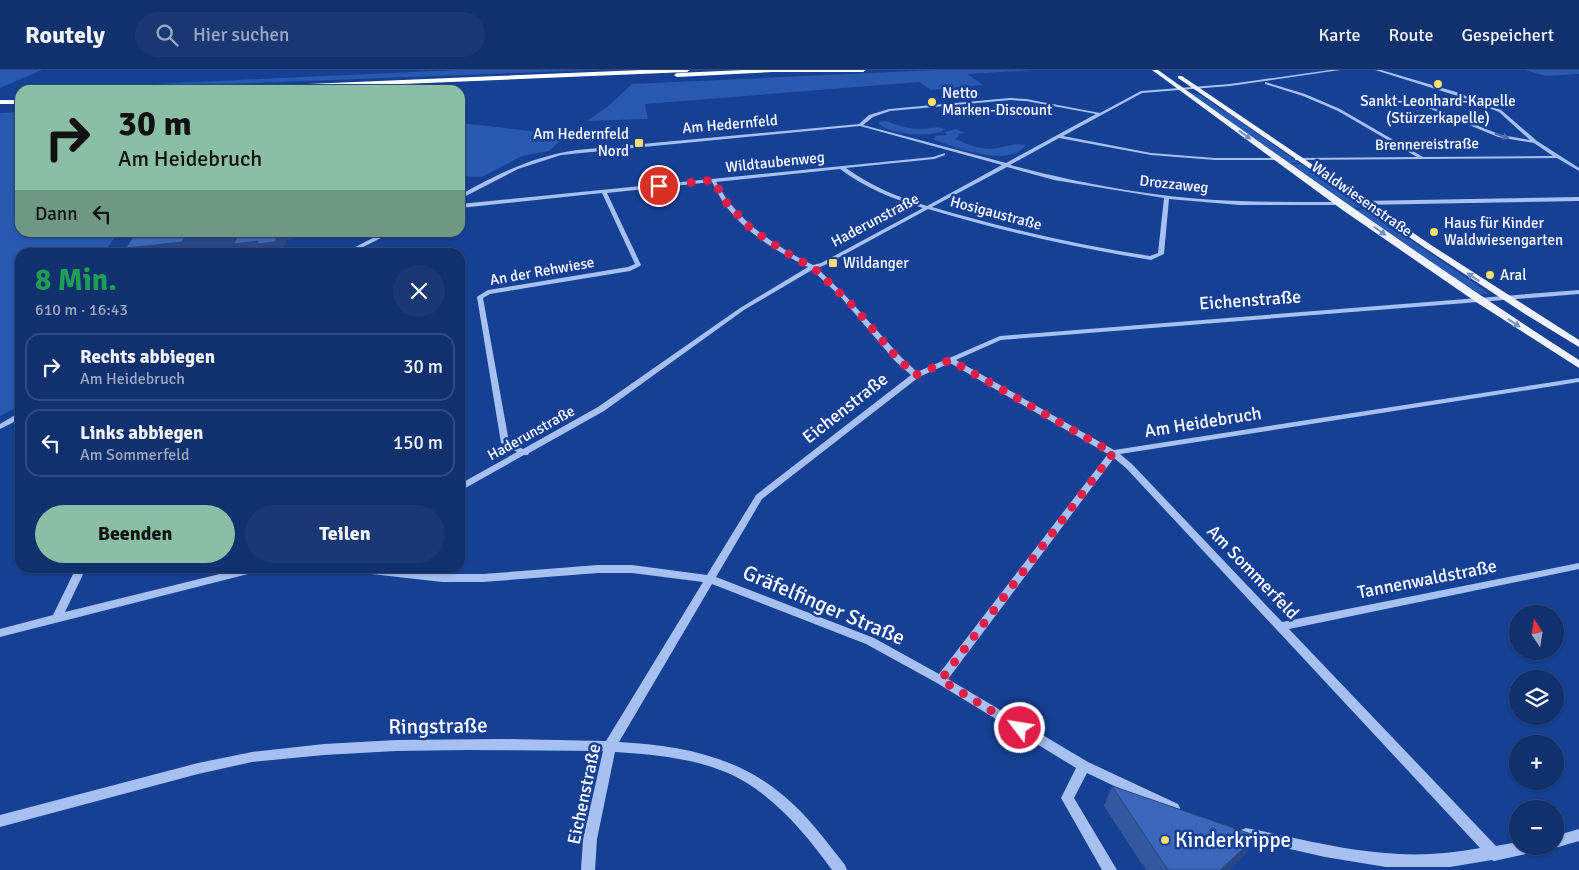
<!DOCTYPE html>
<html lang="de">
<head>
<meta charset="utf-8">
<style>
	body { margin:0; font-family:Signika,sans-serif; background:#193873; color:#f1f3f6; height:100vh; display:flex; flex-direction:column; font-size:19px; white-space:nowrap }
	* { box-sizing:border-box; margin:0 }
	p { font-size:16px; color:#9ca9c2 }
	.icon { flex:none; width:28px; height:28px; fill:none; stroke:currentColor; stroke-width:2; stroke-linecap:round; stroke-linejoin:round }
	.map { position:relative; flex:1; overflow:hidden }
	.details { position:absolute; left:15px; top:178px; width:450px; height:325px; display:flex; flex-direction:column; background:#10306e; border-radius:15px; box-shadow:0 1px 4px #0004,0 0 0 1px #304b81 }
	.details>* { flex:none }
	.guide { position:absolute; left:15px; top:15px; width:450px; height:152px; border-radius:15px; box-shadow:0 1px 4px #0004,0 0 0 1px #304b81; background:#8abfa5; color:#111; overflow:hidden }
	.needle { width:32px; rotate:348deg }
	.controls { position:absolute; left:1509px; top:535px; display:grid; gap:10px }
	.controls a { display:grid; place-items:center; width:55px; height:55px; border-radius:50%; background:#10306e; box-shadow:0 1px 4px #0004,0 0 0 1px #304b81; font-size:25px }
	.pin { position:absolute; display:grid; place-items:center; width:42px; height:42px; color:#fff; margin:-21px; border:2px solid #fff; border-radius:50%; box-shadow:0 1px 5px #0007 }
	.me { position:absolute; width:55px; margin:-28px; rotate:301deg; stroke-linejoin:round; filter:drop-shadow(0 0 4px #0008) }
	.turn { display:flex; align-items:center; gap:18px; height:105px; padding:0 20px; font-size:22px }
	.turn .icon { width:65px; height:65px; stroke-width:2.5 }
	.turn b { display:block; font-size:35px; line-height:42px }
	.then { display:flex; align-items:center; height:48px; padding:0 20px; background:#0003; gap:10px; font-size:19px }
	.round { display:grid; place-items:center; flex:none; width:52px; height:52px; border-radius:26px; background:#193873 }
	.headline { display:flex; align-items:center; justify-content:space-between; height:85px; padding:0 20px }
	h1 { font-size:30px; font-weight:800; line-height:38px; color:#1e9e55 }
	.cta { display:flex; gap:10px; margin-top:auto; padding:10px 20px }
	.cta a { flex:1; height:58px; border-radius:30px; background:#8abfa5; color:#111; font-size:20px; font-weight:800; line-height:58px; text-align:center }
	.cta a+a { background:#193873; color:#f1f3f6 }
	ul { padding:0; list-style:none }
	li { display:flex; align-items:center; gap:15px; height:68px; margin:0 10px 8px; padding:0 10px; border:2px solid #304b81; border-radius:15px }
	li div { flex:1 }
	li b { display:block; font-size:19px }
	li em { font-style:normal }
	header { display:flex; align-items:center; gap:30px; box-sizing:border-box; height:70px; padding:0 25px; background:#10306e; border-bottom:1px solid #304b81 }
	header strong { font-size:24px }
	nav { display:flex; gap:28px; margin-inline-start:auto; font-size:18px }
	.search { width:350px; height:45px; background:#193873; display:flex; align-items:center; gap:12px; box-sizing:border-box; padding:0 18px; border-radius:28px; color:#9ca9c2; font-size:19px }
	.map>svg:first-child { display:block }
	.green { fill:#2958b1 }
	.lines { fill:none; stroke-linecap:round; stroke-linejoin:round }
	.minor { fill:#a5c0f1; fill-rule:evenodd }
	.major { fill:#eff3ff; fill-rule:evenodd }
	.highway { fill:#fff; fill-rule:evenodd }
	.wall { fill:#33589f }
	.shaded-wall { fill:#294782 }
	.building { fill:#3b66b9; stroke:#294782 }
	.oneway { fill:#7891c4 }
	.oneway2 { fill:#486db4 }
	.route { stroke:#e11d48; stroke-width:9; stroke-dasharray:0 16.2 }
	.poi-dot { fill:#ffe265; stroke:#164093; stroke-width:2 }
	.labels { text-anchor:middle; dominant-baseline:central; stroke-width:5; stroke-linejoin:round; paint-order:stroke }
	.far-poi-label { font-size:15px; fill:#fff; stroke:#164093; text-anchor:start }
	.far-street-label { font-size:15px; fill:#fff; stroke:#164093 }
	.street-label { font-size:18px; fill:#fff; stroke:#164093 }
	.near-street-label { font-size:21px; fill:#fff; stroke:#164093 }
	.near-poi-label { font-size:21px; fill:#fff; stroke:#164093; text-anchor:start }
</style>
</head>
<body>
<header>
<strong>Routely</strong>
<div class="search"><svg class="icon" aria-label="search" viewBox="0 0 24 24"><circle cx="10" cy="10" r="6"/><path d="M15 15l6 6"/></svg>Hier suchen</div>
<nav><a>Karte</a><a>Route</a><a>Gespeichert</a></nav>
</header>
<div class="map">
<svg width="1579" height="800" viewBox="0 0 1579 800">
	<rect width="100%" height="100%" fill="#164093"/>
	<path class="green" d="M 0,0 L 42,0 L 0,18 Z
		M 458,0 L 588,0 L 79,20 L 22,20 Z
		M 936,0 L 1035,0 L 967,4 L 983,15 L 931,20 L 919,12 L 645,34 L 648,49 L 587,51 L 607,37 L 632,14 Z
		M 1525,0 L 1579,0 L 1579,4 L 1546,6 Z
		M 1191,23 C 1204,23 1216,39 1228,43 L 1299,93 L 1288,93 Z
		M 20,42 L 20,163 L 118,163 L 104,182 L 20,182 L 20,336 L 0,346 L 0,43 Z
		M 886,51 C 899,56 911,60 925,59 C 933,58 937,56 945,59 C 936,69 886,65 878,52 Z
		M 460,53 L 567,65 L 549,81 L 522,86 L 482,107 L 460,106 Z
		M 956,59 L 965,63 L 958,64 L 959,66 L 955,69 C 965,73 978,79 990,79 C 1002,79 1013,72 1026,75 C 1010,99 954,77 933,69 L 936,66 L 947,65 L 945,62 Z
		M 1290,94 L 1301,94 L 1362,137 L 1351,138 Z
		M 1365,139 L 1490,224 L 1476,224 L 1353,140 Z"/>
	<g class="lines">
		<path class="minor" d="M 1330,0 L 1340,0 L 1230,16 L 1142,23 L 1063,66 L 1151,83 L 1215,88 L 1281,88 L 1281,90 L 1215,90 L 1151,85 L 1059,68 L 1010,95 C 1085,115 1163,129 1240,131 C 1274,132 1307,132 1340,132 L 1342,133 L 1342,135 L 1239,135 L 1169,129 L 1164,184 L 1151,190 C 1075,178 1002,161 928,139 L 825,195 L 817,198 L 844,224 L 901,287 L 917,302 L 1000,266 L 1579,220 L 1579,224 L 1001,270 L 956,290 L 1114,380 L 1579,308 L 1579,312 L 1120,384 L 1132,394 L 1282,552 L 1579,493 L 1579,499 L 1289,559 L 1496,776 L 1518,772 L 1518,776 L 1541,776 L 1539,781 L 1494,791 L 1492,790 L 1450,797 L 1386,797 L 1325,787 L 1241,768 L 1239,764 L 1241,760 L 1246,758 C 1292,767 1338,779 1385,783 C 1416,786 1449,784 1480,778 L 1126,398 L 1114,388 L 948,609 L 1088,692 L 1178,734 L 1180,738 L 1178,742 L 1173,744 L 1087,703 L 1074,728 L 1117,800 L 1102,800 L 1061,728 L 1076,698 L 937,613 L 866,574 L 712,514 L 619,672 C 678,675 738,686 784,726 C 808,746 826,771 845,795 L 847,800 L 832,800 C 808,767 782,735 747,713 C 708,689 659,685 615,682 L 597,769 L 595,800 L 581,800 L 583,769 L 603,681 L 467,680 L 396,681 L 324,685 L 252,692 L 198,704 L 0,757 L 0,745 L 198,693 L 252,682 L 324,674 L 396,670 L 503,669 L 606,671 L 703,512 L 632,503 L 598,503 L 483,512 L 442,512 L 354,502 L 350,500 L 349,498 L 381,498 L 442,504 L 483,504 L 598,495 L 632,495 L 707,505 L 756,425 L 911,305 L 895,291 L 840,226 L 812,200 L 744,240 L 604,341 L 529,383 L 528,385 L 524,385 L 460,421 L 460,414 L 517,382 L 501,373 L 477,227 L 478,226 L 488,220 L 628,197 L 635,194 L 602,123 L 460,138 L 460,134 L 933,87 L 945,83 L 945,85 L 934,89 L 846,98 C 871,116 897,127 927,136 L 1002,95 L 860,56 L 561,85 L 518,99 L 460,129 L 460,125 C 497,104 534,86 577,80 L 859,54 L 869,45 L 889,39 L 1010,28 L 1026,29 L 1100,43 L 1141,21 L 1230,14 ZM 1010,30 L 1026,31 L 1096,44 L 1006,93 L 863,55 L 873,47 L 890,41 ZM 1007,97 L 1054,110 L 1164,128 L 1158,183 L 1150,186 C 1076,175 1004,158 932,137 ZM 840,99 C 865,118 893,129 923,138 L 821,193 L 813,195 C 782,180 750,159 729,132 C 724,126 720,118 716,112 ZM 712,112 C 716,119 719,126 723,132 C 743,161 777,182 808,197 L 740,238 L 598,337 L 523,379 L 509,372 L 483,228 L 490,224 L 630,201 L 640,196 L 641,195 L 607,123 ZM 950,293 L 1108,384 L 939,604 L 874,568 L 716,507 L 762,429 L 919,307 Z
			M 1375,0 L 1381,0 L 1456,22 L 1501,40 L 1537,71 L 1579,98 L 1579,101 L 1557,88 L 1295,90 L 1295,88 L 1297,88 L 1417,87 L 1338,41 L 1303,26 L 1265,14 L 1265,12 L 1305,24 L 1340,39 L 1423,87 L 1553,86 L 1534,73 L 1498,67 L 1419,34 L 1464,28 ZM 1469,30 L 1499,42 L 1530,70 L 1501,65 L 1426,35 Z
			M 1579,127 L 1579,131 L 1361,135 L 1358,133 L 1361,131 Z
			M 384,162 L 393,162 L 353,182 L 346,182 Z
			M 17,344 L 20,344 L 20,349 L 0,359 L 0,354 Z
			M 76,498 L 86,498 L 65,542 L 244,498 L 261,498 L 260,500 L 256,502 L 0,567 L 0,559 L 53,545 Z
			M 1579,759 L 1579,771 L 1555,778 L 1550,777 L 1555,776 L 1555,766 Z"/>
		<path class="major" d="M 1152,0 L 1158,0 C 1297,99 1436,198 1579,290 L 1579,298 L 1476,232 L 1344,141 Z
			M 1178,6 L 1182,6 L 1431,175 L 1579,270 L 1579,277 L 1525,244 L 1425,178 L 1178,8 Z"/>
		<path class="highway" d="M 642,0 L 690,0 L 687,2 L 259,20 L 208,20 L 211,18 Z
			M 744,0 L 866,0 L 863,2 L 773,2 L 677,7 L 674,5 L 677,3 Z
			M 0,30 L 20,30 L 20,34 L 0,34 Z"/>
	</g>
	<path class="wall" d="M 1112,716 L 1245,785 L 1229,800 L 1146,800 L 1104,736 Z"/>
	<path class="shaded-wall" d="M 231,162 L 311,162 L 310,167 L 287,170 L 283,182 L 237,182 L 235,178 L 192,182 L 128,182 L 126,178 L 185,167 Z
		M 1257,766 L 1245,785 L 1229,800 L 1220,800 Z"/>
	<path class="building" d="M 136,162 L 231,162 L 185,167 L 182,172 L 126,178 Z
		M 239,162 L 279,162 L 275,172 L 257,174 L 258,171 L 234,174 Z
		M 1112,716 L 1257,766 L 1220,800 L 1168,800 Z"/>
	<defs><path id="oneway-solid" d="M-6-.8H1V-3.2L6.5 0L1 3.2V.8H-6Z" transform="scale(1.25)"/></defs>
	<g class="oneway">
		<use href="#oneway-solid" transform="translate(1245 65) rotate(36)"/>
		<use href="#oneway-solid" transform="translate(1380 161) rotate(35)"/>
		<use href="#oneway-solid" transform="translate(1473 207) rotate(-146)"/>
		<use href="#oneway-solid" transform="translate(1514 253) rotate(34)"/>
	</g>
	<use class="oneway2" href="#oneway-solid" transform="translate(1502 66) rotate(19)"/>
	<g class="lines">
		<path class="route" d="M 659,116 L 713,110 L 726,132 L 751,159 L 796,189 L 813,197 L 854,237 L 898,289 L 916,305 L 950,290 L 1113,383 L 941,610 L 1020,658"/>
	</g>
	<g class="poi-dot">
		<circle cx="1438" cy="14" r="5"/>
		<circle cx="932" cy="32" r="5"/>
		<rect x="634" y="68" width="10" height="10" rx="2.5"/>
		<circle cx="1434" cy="162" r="5"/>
		<rect x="828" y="188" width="10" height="10" rx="2.5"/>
		<circle cx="1490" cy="205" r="5"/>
		<circle cx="1165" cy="770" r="5"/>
	</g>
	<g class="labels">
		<g class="far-poi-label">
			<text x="942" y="23">Netto<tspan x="942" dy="17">Marken-Discount</tspan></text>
			<text x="1438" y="31" text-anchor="middle">Sankt-Leonhard-Kapelle<tspan x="1438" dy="17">(Stürzerkapelle)</tspan></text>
			<text x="629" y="64" text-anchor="end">Am Hedernfeld<tspan x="629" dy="17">Nord</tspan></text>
			<text x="1444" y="153">Haus für Kinder<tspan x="1444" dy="17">Waldwiesengarten</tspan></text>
			<text x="843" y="193">Wildanger</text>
			<text x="1500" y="205">Aral</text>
		</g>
		<g class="far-street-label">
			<text transform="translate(730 54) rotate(-5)">Am Hedernfeld</text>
			<text transform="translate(1427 74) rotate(-1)">Brennereistraße</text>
			<text transform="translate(775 92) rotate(-6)">Wildtaubenweg</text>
			<text transform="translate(1174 114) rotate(6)">Drozzaweg</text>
			<text transform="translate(1362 129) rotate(35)">Waldwiesenstraße</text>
			<text transform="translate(996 143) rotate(15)">Hosigaustraße</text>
			<text transform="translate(875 150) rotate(-28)">Haderunstraße</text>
			<text transform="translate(542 201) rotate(-10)">An der Rehwiese</text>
			<text transform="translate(531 363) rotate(-29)">Haderunstraße</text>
		</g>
		<g class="street-label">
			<text transform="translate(1250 230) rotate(-4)">Eichenstraße</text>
			<text transform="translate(845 338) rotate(-38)">Eichenstraße</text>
			<text transform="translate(1203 352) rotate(-9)">Am Heidebruch</text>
			<text transform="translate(1253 502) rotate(46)">Am Sommerfeld</text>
			<text transform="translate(1427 509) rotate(-11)">Tannenwaldstraße</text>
			<text transform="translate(584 724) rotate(-78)">Eichenstraße</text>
		</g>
		<g class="near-street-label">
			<text transform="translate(824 535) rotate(23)">Gräfelfinger Straße</text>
			<text transform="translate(438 656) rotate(-1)">Ringstraße</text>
		</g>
		<g class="near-poi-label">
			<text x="1175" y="770">Kinderkrippe</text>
		</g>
	</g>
</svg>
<div class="controls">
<a><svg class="needle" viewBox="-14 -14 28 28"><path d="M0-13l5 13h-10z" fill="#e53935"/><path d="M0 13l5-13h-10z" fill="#9ca9c2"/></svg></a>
<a><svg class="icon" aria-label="layers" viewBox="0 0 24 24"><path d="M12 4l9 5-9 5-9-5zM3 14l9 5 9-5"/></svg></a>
<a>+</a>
<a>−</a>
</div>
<div class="pin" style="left:659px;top:116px;background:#d93025"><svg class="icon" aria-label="arrive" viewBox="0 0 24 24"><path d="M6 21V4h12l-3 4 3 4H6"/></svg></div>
<svg class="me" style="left:1020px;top:658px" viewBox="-20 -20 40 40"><circle r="17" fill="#e11d48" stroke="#fff" stroke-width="3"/><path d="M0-11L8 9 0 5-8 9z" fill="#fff"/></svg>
<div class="guide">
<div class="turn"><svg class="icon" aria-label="right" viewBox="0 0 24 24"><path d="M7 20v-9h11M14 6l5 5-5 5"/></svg><div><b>30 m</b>Am Heidebruch</div></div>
<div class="then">Dann<svg class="icon" aria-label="left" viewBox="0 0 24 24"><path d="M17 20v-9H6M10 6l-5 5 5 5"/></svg></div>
</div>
<section class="details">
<div class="headline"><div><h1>8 Min.</h1><p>610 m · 16:43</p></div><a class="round"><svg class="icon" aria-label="close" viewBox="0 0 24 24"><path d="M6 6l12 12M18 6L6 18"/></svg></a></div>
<ul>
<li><svg class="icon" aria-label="right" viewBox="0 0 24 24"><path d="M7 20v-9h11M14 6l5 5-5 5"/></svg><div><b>Rechts abbiegen</b><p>Am Heidebruch</p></div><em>30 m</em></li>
<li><svg class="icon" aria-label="left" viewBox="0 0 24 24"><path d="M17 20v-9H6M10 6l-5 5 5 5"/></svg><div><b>Links abbiegen</b><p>Am Sommerfeld</p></div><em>150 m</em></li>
</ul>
<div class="cta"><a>Beenden</a><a>Teilen</a></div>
</section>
</div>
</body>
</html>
